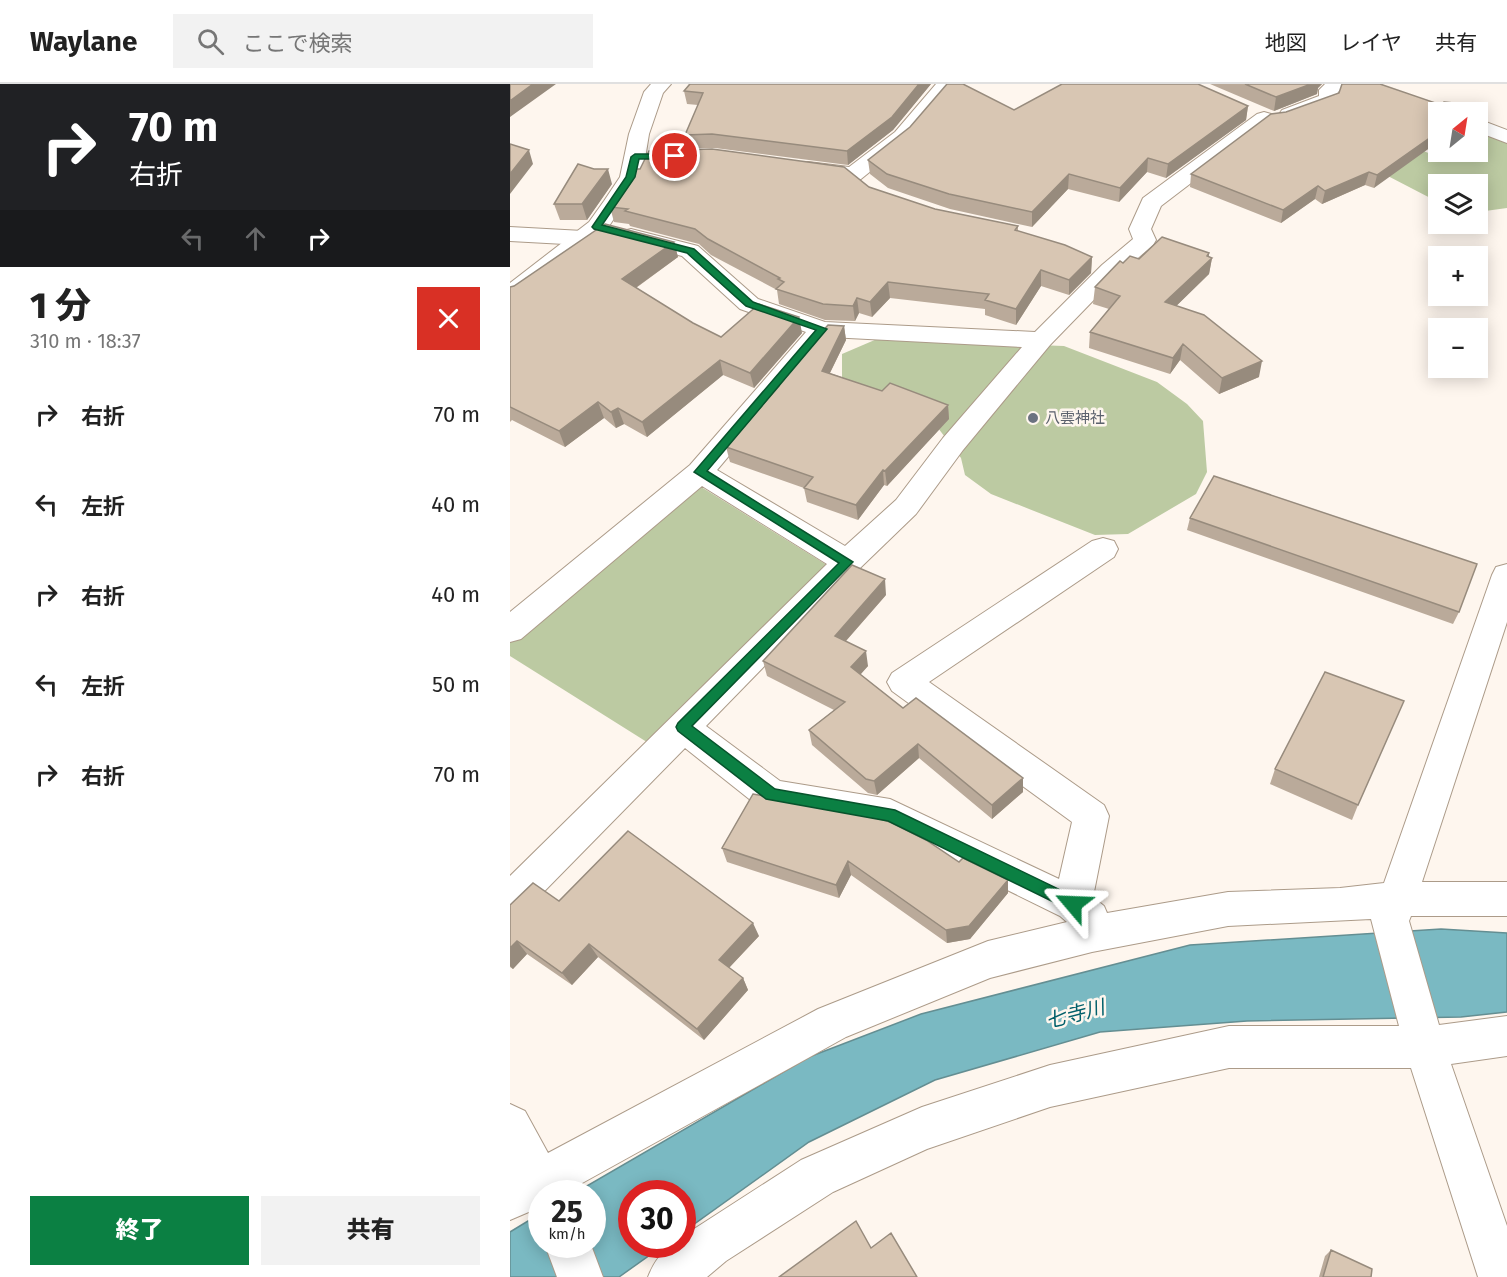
<!DOCTYPE html>
<html lang="ja">
<head>
<meta charset="utf-8">
<style>
	body { margin:0; font-family:"Fira Sans","Noto Sans JP",sans-serif; background:#f2f2f2; color:#222; height:100vh; display:flex; flex-direction:column; font-size:22px; white-space:nowrap }
	* { box-sizing:border-box; margin:0 }
	p { font-size:20px; color:#767676 }
	.icon { flex:none; width:33px; height:33px; fill:none; stroke:currentColor; stroke-width:2; stroke-linecap:round; stroke-linejoin:round }
	.map { position:relative; flex:1; overflow:hidden }
	.side { display:flex; flex-direction:column; background:#fff; width:510px }
	.side>* { flex:none }
	.hud { background:#202124; color:#fff; overflow:hidden }
	.needle { width:39px; rotate:30deg }
	.buttons { position:absolute; left:918px; top:18px; display:grid; gap:12px }
	.buttons a { display:grid; place-items:center; width:60px; height:60px; border-radius:0px; background:#fff; box-shadow:0 3px 15px #0003; font-size:30px }
	.speed { position:absolute; left:18px; top:1096px; display:flex; gap:12px; font-size:30px; font-weight:700; text-align:center }
	.speed>* { display:grid; place-content:center; width:78px; height:78px; border-radius:50%; background:#fff; box-shadow:0 3px 15px #0003; line-height:1 }
	.speed small { font-size:15px; font-weight:400 }
	.speed .limit { border:9px solid #d22; background:#fff; color:#111 }
	.pin { position:absolute; display:grid; place-items:center; width:51px; height:51px; color:#fff; margin:-26px; border:3px solid #fff; border-radius:50%; box-shadow:0 2px 6px #0007 }
	.me { position:absolute; width:66px; margin:-33px; rotate:296deg; stroke-linejoin:round; filter:drop-shadow(0 0 4px #0008) }
	.turn { display:flex; align-items:center; gap:21px; height:126px; padding:0 30px; font-size:27px }
	.turn .icon { width:78px; height:78px; stroke-width:2.5 }
	.turn b { display:block; font-size:42px; line-height:51px }
	.lanes { display:flex; align-items:center; height:57px; padding:0 30px; background:#0003; justify-content:center; gap:30px; direction:ltr }
	.lanes .off { opacity:.35 }
	.round { display:grid; place-items:center; flex:none; width:63px; height:63px; border-radius:0px; background:#f2f2f2 }
	.headline { display:flex; align-items:center; justify-content:space-between; height:102px; padding:0 30px }
	h1 { font-size:36px; font-weight:800; line-height:45px }
	.button { display:flex; gap:12px; margin-top:auto; padding:12px 30px }
	.button a { flex:1; height:69px; border-radius:0px; background:#0b8043; color:#fff; font-size:24px; font-weight:800; line-height:69px; text-align:center }
	.button a+a { background:#f2f2f2; color:#222 }
	ul { padding:0; list-style:none }
	li { display:flex; align-items:center; gap:18px; height:90px; padding:0 30px }
	li div { flex:1 }
	li b { display:block; font-size:22px }
	li em { font-style:normal }
	header { display:flex; align-items:center; gap:36px; box-sizing:border-box; height:84px; padding:0 30px; background:#fff; border-bottom:2px solid #e0e0e0 }
	header strong { font-size:28px }
	nav { display:flex; gap:33px; margin-inline-start:auto; font-size:21px }
	.search { width:420px; height:54px; background:#f2f2f2; display:flex; align-items:center; gap:15px; box-sizing:border-box; padding:0 21px; border-radius:0px; color:#767676; font-size:22px }
	main { display:flex; flex:1; min-height:0 }
	.map>svg:first-child { display:block }
	.green { fill:#bccaa2 }
	.water { fill:#7ab9c2; stroke:#648e92; stroke-width:1.5 }
	.lines { fill:none; stroke-linecap:round; stroke-linejoin:round }
	.minor-casing { stroke:#ac9b89; stroke-width:2 }
	.tertiary-casing { stroke:#ac9b89; stroke-width:2 }
	.minor { fill:#fff; fill-rule:evenodd }
	.tertiary { fill:#fff; fill-rule:evenodd }
	.wall { fill:#baaa9a }
	.shaded-wall { fill:#978b7d }
	.building { fill:#d8c6b3; stroke:#978b7d; stroke-width:1.5 }
	.route { fill:#0b8043; stroke:#07532c; stroke-width:1.5 }
	.worship-dot { fill:#6b7280; stroke:#fef6ee; stroke-width:2 }
	.labels { text-anchor:middle; dominant-baseline:central; stroke-width:5; stroke-linejoin:round; paint-order:stroke }
	.worship-label { font-size:15px; fill:#5b616d; stroke:#fef6ee; text-anchor:start }
	.near-water-label { font-size:20px; font-style:italic; fill:#03606b; stroke:#fef6ee }
</style>
</head>
<body>
<header>
<strong>Waylane</strong>
<div class="search"><svg class="icon" aria-label="search" viewBox="0 0 24 24"><circle cx="10" cy="10" r="6"/><path d="M15 15l6 6"/></svg>ここで検索</div>
<nav><a>地図</a><a>レイヤ</a><a>共有</a></nav>
</header>
<main>
<section class="side">
<div class="hud">
<div class="turn"><svg class="icon" aria-label="right" viewBox="0 0 24 24"><path d="M7 20v-9h11M14 6l5 5-5 5"/></svg><div><b>70 m</b>右折</div></div>
<div class="lanes"><svg class="icon off" aria-label="left" viewBox="0 0 24 24"><path d="M17 20v-9H6M10 6l-5 5 5 5"/></svg><svg class="icon off" aria-label="ahead" viewBox="0 0 24 24"><path d="M12 20V5M6 11l6-6 6 6"/></svg><svg class="icon" aria-label="right" viewBox="0 0 24 24"><path d="M7 20v-9h11M14 6l5 5-5 5"/></svg></div>
</div>
<div class="headline"><div><h1>1 分</h1><p>310 m · 18:37</p></div><a class="round" style="background:#d93025;color:#fff"><svg class="icon" aria-label="close" viewBox="0 0 24 24"><path d="M6 6l12 12M18 6L6 18"/></svg></a></div>
<ul>
<li><svg class="icon" aria-label="right" viewBox="0 0 24 24"><path d="M7 20v-9h11M14 6l5 5-5 5"/></svg><div><b>右折</b></div><em>70 m</em></li>
<li><svg class="icon" aria-label="left" viewBox="0 0 24 24"><path d="M17 20v-9H6M10 6l-5 5 5 5"/></svg><div><b>左折</b></div><em>40 m</em></li>
<li><svg class="icon" aria-label="right" viewBox="0 0 24 24"><path d="M7 20v-9h11M14 6l5 5-5 5"/></svg><div><b>右折</b></div><em>40 m</em></li>
<li><svg class="icon" aria-label="left" viewBox="0 0 24 24"><path d="M17 20v-9H6M10 6l-5 5 5 5"/></svg><div><b>左折</b></div><em>50 m</em></li>
<li><svg class="icon" aria-label="right" viewBox="0 0 24 24"><path d="M7 20v-9h11M14 6l5 5-5 5"/></svg><div><b>右折</b></div><em>70 m</em></li>
</ul>
<div class="button"><a>終了</a><a>共有</a></div>
</section>
<div class="map">
<svg width="997" height="1193" viewBox="0 0 997 1193">
	<rect width="100%" height="100%" fill="#fef6ee"/>
	<path class="green" d="M 968,47 L 997,59 L 997,124 L 968,128 L 968,100 L 928,100 L 928,118 L 847,76 L 896,60 L 926,72 L 932,68 L 968,68 Z
		M 367,255 L 554,262 L 647,298 L 677,320 L 693,337 L 697,388 L 686,410 L 618,450 L 585,451 L 481,410 L 455,391 L 451,374 L 428,344 L 332,296 L 332,270 Z
		M 188,401 L 317,481 L 140,660 L 0,572 L 0,558 Z"/>
	<path class="water" d="M 931,845 L 997,849 L 997,928 L 951,933 L 737,937 L 590,948 L 425,996 L 299,1058 L 173,1148 L 172,1110 L 122,1110 L 122,1161 L 154,1161 L 109,1193 L 0,1193 L 0,1148 L 31,1129 L 32,1161 L 82,1161 L 82,1110 L 63,1110 L 299,973 L 411,930 L 680,861 Z"/>
	<g class="lines">
		<defs>
			<path id="minor" d="M 426,0 L 446,0 L 399,56 L 351,95 C 333,99 308,93 291,88 L 287,84 L 291,80 L 298,78 L 339,83 L 385,48 Z
				M 815,0 L 837,0 L 828,8 L 825,19 L 786,34 L 772,34 L 769,30 L 772,26 L 809,12 L 809,6 Z
				M 754,28 L 761,30 L 764,34 L 761,38 L 651,122 L 641,145 L 646,156 L 643,161 L 608,191 L 540,261 L 453,366 L 406,430 L 348,486 L 196,642 L 270,697 L 380,715 L 549,795 L 562,738 L 382,607 L 377,598 L 382,589 L 582,457 L 593,454 L 604,457 L 608,465 L 604,473 L 419,598 L 594,721 L 599,732 L 583,813 L 594,822 L 597,829 L 718,808 L 830,804 L 874,799 L 982,491 L 986,483 L 997,480 L 997,538 L 912,798 L 997,798 L 997,832 L 901,832 L 899,837 L 929,941 L 997,932 L 997,972 L 941,980 L 997,1142 L 997,1193 L 968,1193 L 901,984 L 719,984 L 540,1023 L 417,1065 L 323,1108 L 216,1177 L 197,1193 L 138,1193 C 144,1178 154,1161 172,1161 L 172,1154 L 184,1145 L 291,1076 L 412,1023 L 540,981 L 719,942 L 889,942 L 861,835 L 718,842 L 582,868 L 480,894 L 336,953 L 56,1108 L 57,1110 L 32,1110 L 32,1131 L 21,1127 L 0,1136 L 0,1020 L 15,1027 L 38,1069 L 308,925 L 478,857 L 557,838 L 550,832 L 375,746 L 261,726 L 248,722 L 175,664 L 13,829 L 0,834 L 0,792 L 317,480 L 192,402 L 11,555 L 0,558 L 0,528 L 180,381 L 296,248 L 230,225 L 172,172 L 113,157 L 110,152 L 113,147 L 121,145 L 188,162 L 248,215 L 315,238 L 525,248 L 592,181 L 623,155 L 619,145 L 633,114 L 747,30 ZM 319,253 L 512,263 L 433,354 L 386,416 L 335,462 L 207,386 Z
				M 968,35 L 997,46 L 997,59 L 968,48 Z
				M 0,143 L 73,147 L 81,149 L 84,154 L 81,159 L 73,161 L 0,157 Z
				M 35,1161 L 81,1161 L 93,1193 L 47,1193 Z"/>
			<path id="tertiary" d="M 141,0 L 161,0 L 153,9 L 139,50 L 132,93 L 95,148 L 9,216 L 0,218 L 0,199 L 79,138 L 94,117 L 110,93 L 119,50 L 134,8 Z"/>
		</defs>
		<use href="#minor" class="minor-casing"/>
		<use href="#tertiary" class="tertiary-casing"/>
		<use href="#minor" class="minor"/>
		<use href="#tertiary" class="tertiary"/>
	</g>
	<path class="wall" d="M 177,0 L 421,0 L 383,46 L 338,81 L 205,64 L 178,64 L 175,51 L 188,21 L 177,20 L 174,7 L 179,0 Z
		M 700,0 L 812,0 L 808,4 L 807,10 L 764,27 Z
		M 829,9 L 931,21 L 864,104 L 855,101 L 812,120 L 805,115 L 771,139 L 680,103 L 681,90 L 776,28 Z
		M 738,22 L 736,36 L 656,94 L 637,88 L 609,118 L 558,105 L 522,143 L 440,125 L 378,104 L 360,90 L 358,76 L 504,26 Z
		M 102,100 L 77,136 L 50,136 L 44,120 Z
		M 359,103 L 425,125 L 508,142 L 508,147 L 582,173 L 581,189 L 559,211 L 531,202 L 506,241 L 475,231 L 475,225 L 380,214 L 362,233 L 349,229 L 345,237 L 315,236 L 269,220 L 267,206 L 201,171 L 189,160 L 120,142 L 119,140 L 104,138 L 100,123 Z
		M 164,158 L 168,173 L 126,204 L 183,239 L 211,253 L 292,249 L 244,304 L 213,291 L 137,353 L 114,340 L 106,344 L 94,334 L 55,363 L 2,336 L 0,338 L 0,203 Z
		M 699,169 L 699,173 L 702,174 L 699,190 L 666,222 L 749,293 L 709,310 L 670,276 L 660,290 L 579,264 L 580,248 L 599,225 L 583,220 L 585,203 L 613,179 L 629,175 Z
		M 334,242 L 336,256 L 320,289 L 372,307 L 438,321 L 439,335 L 377,402 L 374,401 L 348,436 L 297,418 L 294,404 L 220,378 L 216,363 L 267,304 L 266,301 Z
		M 680,434 L 949,528 L 943,540 L 677,446 Z
		M 376,511 L 336,557 L 358,582 L 350,590 L 393,624 L 513,708 L 482,735 L 409,674 L 367,711 L 358,709 L 302,661 L 299,646 L 324,626 L 257,592 L 253,577 Z
		M 765,685 L 848,721 L 842,736 L 760,700 Z
		M 243,710 L 498,809 L 460,855 L 437,859 L 341,791 L 329,814 L 217,778 L 212,764 Z
		M 0,821 L 249,852 L 219,884 L 233,894 L 238,906 L 194,956 L 88,873 L 62,901 L 17,870 L 3,885 L 0,883 Z
		M 821,1166 L 861,1193 L 809,1193 L 815,1172 Z"/>
	<path class="shaded-wall" d="M 23,0 L 46,0 L 0,33 L 0,17 Z
		M 409,0 L 421,0 L 383,46 L 338,81 L 337,67 Z
		M 801,0 L 812,0 L 808,4 L 807,10 L 764,27 L 766,13 Z
		M 945,19 L 942,28 L 934,27 Z
		M 738,22 L 736,36 L 656,94 L 658,80 Z
		M 928,48 L 928,58 L 864,104 L 867,91 Z
		M 19,66 L 23,80 L 0,110 L 0,90 Z
		M 638,74 L 637,88 L 609,118 L 610,104 Z
		M 98,85 L 102,100 L 77,136 L 72,120 Z
		M 859,88 L 855,101 L 812,120 L 815,107 Z
		M 559,90 L 558,105 L 522,143 L 522,128 Z
		M 808,102 L 805,115 L 771,139 L 773,126 Z
		M 164,158 L 168,173 L 117,210 L 112,195 Z
		M 699,169 L 698,177 L 702,174 L 699,190 L 653,235 L 655,218 Z
		M 582,173 L 581,189 L 559,211 L 559,196 Z
		M 531,186 L 531,202 L 506,241 L 506,225 Z
		M 378,198 L 380,214 L 362,233 L 360,218 Z
		M 347,214 L 349,229 L 345,237 L 343,222 Z
		M 289,233 L 292,249 L 244,304 L 240,289 Z
		M 334,242 L 336,256 L 314,301 L 312,287 Z
		M 673,260 L 670,276 L 660,290 L 663,274 Z
		M 210,276 L 213,291 L 137,353 L 132,338 Z
		M 752,277 L 749,293 L 709,310 L 712,294 Z
		M 88,318 L 94,334 L 55,363 L 49,347 Z
		M 438,321 L 439,335 L 377,402 L 375,387 Z
		M 108,324 L 114,340 L 106,344 L 101,328 Z
		M 373,386 L 374,401 L 348,436 L 346,421 Z
		M 375,495 L 376,511 L 327,567 L 325,552 Z
		M 356,567 L 358,582 L 344,598 L 341,583 Z
		M 408,660 L 409,674 L 367,711 L 364,697 Z
		M 513,694 L 513,708 L 482,735 L 482,721 Z
		M 338,777 L 341,791 L 329,814 L 326,801 Z
		M 498,796 L 498,809 L 460,855 L 437,859 L 436,846 Z
		M 243,839 L 249,852 L 215,888 L 209,876 Z
		M 7,857 L 17,870 L 3,885 L 0,882 L 0,864 Z
		M 79,860 L 88,873 L 62,901 L 52,889 Z
		M 233,894 L 238,906 L 194,956 L 187,945 Z"/>
	<path class="building" d="M 0,0 L 23,0 L 0,17 Z
		M 180,0 L 409,0 L 382,33 L 337,67 L 202,50 L 175,51 L 193,9 L 174,7 Z
		M 437,0 L 453,0 L 504,26 L 552,0 L 688,0 L 738,22 L 658,80 L 638,74 L 610,104 L 559,90 L 522,128 L 439,110 L 377,90 L 358,76 L 400,43 Z
		M 735,0 L 801,0 L 766,13 Z
		M 832,0 L 870,0 L 931,21 L 934,18 L 945,19 L 934,27 L 941,28 L 928,28 L 928,48 L 867,91 L 859,88 L 815,107 L 808,102 L 773,126 L 681,90 L 761,30 L 776,28 L 829,9 Z
		M 0,60 L 19,66 L 0,90 Z
		M 202,65 L 334,83 L 359,103 L 425,125 L 508,142 L 505,146 L 555,161 L 582,173 L 559,196 L 531,186 L 506,225 L 475,216 L 479,210 L 378,198 L 360,218 L 347,214 L 343,222 L 313,220 L 266,205 L 274,198 L 268,195 L 270,194 L 198,155 L 185,145 L 115,127 L 118,125 L 100,123 L 126,85 L 130,85 L 139,67 Z
		M 68,80 L 84,85 L 98,85 L 72,120 L 44,120 Z
		M 95,140 L 164,158 L 112,195 L 183,239 L 211,253 L 249,220 L 289,233 L 240,289 L 210,276 L 132,338 L 108,324 L 101,328 L 88,318 L 49,347 L 0,323 L 0,203 L 4,202 Z
		M 652,153 L 699,169 L 697,172 L 702,174 L 655,218 L 694,231 L 752,277 L 712,294 L 673,260 L 663,274 L 580,248 L 610,212 L 585,203 L 610,177 L 613,179 L 620,172 L 629,175 Z
		M 318,241 L 334,242 L 312,287 L 372,307 L 380,299 L 438,321 L 375,387 L 373,386 L 346,421 L 294,404 L 303,393 L 216,363 L 269,302 L 266,301 Z
		M 704,392 L 967,480 L 949,528 L 680,434 Z
		M 342,481 L 375,495 L 325,552 L 356,567 L 341,583 L 393,624 L 406,614 L 513,694 L 482,721 L 408,660 L 364,697 L 356,695 L 299,646 L 335,618 L 253,577 Z
		M 815,588 L 894,617 L 848,721 L 765,685 Z
		M 243,710 L 360,732 L 380,738 L 416,756 L 449,778 L 453,774 L 498,796 L 459,842 L 436,846 L 338,777 L 326,801 L 212,764 Z
		M 118,747 L 243,839 L 209,876 L 233,894 L 187,945 L 79,860 L 52,889 L 7,857 L 0,864 L 0,821 L 23,799 L 49,817 Z
		M 346,1137 L 361,1164 L 381,1149 L 407,1193 L 269,1193 Z
		M 821,1166 L 862,1185 L 861,1193 L 813,1193 Z"/>
	<path class="route" d="M 125,70 L 165,70 L 169,72 L 165,75 L 129,75 L 125,93 L 92,141 L 184,165 L 243,218 L 317,245 L 197,387 L 343,478 L 182,642 L 265,705 L 385,726 L 569,815 L 571,820 L 569,825 L 563,827 L 558,825 L 378,737 L 256,715 L 168,647 L 166,643 L 168,639 L 329,479 L 184,388 L 306,246 L 236,222 L 177,169 L 84,145 L 82,143 L 116,93 L 121,73 Z"/>
	<circle class="worship-dot" cx="523" cy="334" r="6"/>
	<g class="labels">
		<g class="worship-label">
			<text x="535" y="334">八雲神社</text>
		</g>
		<g class="near-water-label">
			<text transform="translate(565 930) rotate(-15)">七寺川</text>
		</g>
	</g>
</svg>
<div class="buttons">
<a><svg class="needle" viewBox="-14 -14 28 28"><path d="M0-13l5 13h-10z" fill="#e53935"/><path d="M0 13l5-13h-10z" fill="#767676"/></svg></a>
<a><svg class="icon" aria-label="layers" viewBox="0 0 24 24"><path d="M12 4l9 5-9 5-9-5zM3 14l9 5 9-5"/></svg></a>
<a>+</a>
<a>−</a>
</div>
<div class="speed"><div>25<small>km/h</small></div><div class="limit">30</div></div>
<div class="pin" style="left:165px;top:72px;background:#d93025"><svg class="icon" aria-label="arrive" viewBox="0 0 24 24"><path d="M6 21V4h12l-3 4 3 4H6"/></svg></div>
<svg class="me" style="left:563px;top:820px" viewBox="-20 -20 40 40"><path d="M0-17L14 15 0 8-14 15z" fill="#0b8043" stroke="#fff" stroke-width="4"/></svg>
</div>
</main>
</body>
</html>
